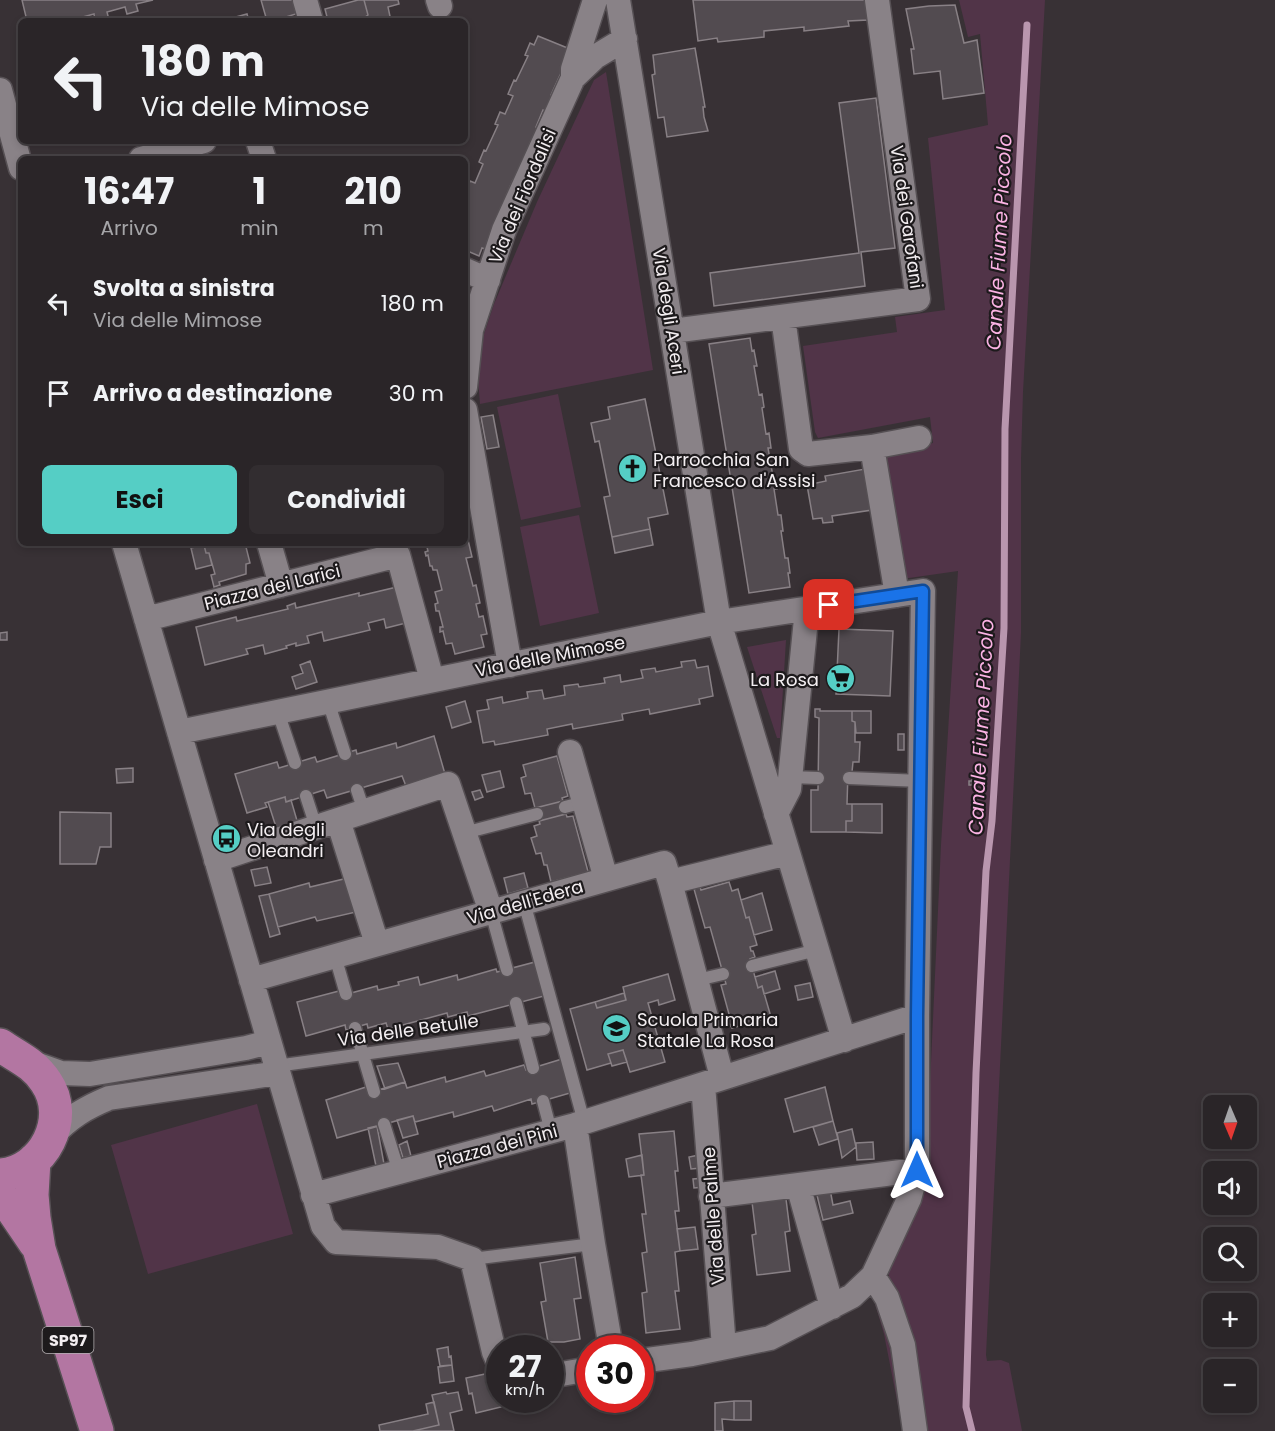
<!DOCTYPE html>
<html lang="it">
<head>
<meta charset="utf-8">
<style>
	body { margin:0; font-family:Poppins,sans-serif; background:#322d30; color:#f1f3f6; height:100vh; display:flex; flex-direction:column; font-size:22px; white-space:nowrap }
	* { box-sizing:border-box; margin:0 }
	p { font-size:20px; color:#a5a5a8 }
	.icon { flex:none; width:33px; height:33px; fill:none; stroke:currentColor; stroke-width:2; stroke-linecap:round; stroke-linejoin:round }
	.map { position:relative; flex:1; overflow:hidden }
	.side { position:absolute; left:18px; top:156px; width:450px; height:390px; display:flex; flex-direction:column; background:#2a2528; border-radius:9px; box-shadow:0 3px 9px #0003,0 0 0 2px #464245 }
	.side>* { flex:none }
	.top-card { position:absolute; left:18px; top:18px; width:450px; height:126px; border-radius:9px; box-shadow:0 3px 9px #0003,0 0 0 2px #464245; background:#2a2528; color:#f1f3f6; overflow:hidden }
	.needle { width:39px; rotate:178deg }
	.fabs { position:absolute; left:1203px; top:1095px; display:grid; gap:12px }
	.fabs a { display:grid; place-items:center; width:54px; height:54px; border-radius:9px; background:#2a2528; box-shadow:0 3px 9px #0003,0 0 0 2px #464245; font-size:30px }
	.speed { position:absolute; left:486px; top:1335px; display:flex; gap:12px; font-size:30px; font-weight:700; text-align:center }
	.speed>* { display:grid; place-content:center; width:78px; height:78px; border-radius:50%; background:#2a2528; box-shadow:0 3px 9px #0003,0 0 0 2px #464245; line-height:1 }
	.speed small { font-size:15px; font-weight:400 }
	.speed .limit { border:9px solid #d22; background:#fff; color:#111 }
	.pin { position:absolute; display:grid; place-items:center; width:51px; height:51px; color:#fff; margin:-26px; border-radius:12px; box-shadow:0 3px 9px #0006 }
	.me { position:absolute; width:66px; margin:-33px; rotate:0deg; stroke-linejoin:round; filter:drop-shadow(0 0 4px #0008) }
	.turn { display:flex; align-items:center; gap:21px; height:126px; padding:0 24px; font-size:27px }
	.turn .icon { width:78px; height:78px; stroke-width:2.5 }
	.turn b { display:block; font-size:42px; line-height:51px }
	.eta { display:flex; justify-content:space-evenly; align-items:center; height:102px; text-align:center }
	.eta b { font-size:36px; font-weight:700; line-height:42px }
	.primary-button { display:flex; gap:12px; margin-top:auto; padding:12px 24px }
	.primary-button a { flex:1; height:69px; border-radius:9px; background:#55cec5; color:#111; font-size:24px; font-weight:700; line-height:69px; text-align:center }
	.primary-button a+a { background:#322d30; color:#f1f3f6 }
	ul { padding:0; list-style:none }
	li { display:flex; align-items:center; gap:18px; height:90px; padding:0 24px }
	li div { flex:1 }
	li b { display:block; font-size:22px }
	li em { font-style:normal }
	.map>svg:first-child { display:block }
	.green { fill:#513448 }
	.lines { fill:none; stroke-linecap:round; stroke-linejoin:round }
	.stream { stroke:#b996ae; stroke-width:7 }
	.building { fill:#524b50; stroke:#888085; stroke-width:1.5 }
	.service-casing { stroke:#565054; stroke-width:15 }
	.minor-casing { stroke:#565054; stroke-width:27 }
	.primary-casing { stroke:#565054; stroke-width:36 }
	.service { stroke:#898287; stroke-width:12 }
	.minor { stroke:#898287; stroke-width:24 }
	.primary { stroke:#b376a2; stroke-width:33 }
	.route-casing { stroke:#114b97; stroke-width:15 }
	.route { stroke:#1a73e8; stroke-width:10 }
	.labels { text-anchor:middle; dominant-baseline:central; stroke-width:4.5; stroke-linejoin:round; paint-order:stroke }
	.shield { fill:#1d1a1c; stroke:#b3aeb1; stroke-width:1.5 }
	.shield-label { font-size:16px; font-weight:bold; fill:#f3eef1 }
	.street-label { font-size:18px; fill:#f3eef1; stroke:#1d1a1c }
	.poi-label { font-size:18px; fill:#f3eef1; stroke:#1d1a1c; text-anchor:start }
	.water-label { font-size:20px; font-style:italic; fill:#fbb3e4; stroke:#1d1a1c }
</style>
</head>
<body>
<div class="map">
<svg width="1275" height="1431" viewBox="0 0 1275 1431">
	<rect width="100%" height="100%" fill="#383135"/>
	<path class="green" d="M 959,0 L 1045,0 L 1023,392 L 1021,459 L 1021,633 L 986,1355 L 987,1361 L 1001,1360 L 1009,1363 L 1022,1431 L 926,1431 L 888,1282 L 890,1264 L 926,1171 L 941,845 L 958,571 L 902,579 L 881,453 L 933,443 L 930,417 L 818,438 L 815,432 L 803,346 L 897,332 L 895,317 L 945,310 L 928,138 L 988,125 L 980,34 L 968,37 Z
		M 606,72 L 653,370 L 480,404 L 478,378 L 484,334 L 494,304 L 537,202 L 594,80 Z
		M 558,394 L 581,507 L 521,520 L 497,407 Z
		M 579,515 L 599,613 L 540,626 L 520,527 Z
		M 786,640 L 780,738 L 777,738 L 747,647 Z
		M 257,1104 L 293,1234 L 148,1274 L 111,1145 Z
		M 873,1297 L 889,1319 L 903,1431 L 884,1334 Z"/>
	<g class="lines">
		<path class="stream" d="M 972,1431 L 966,1407 L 976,1073 L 986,871 L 992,821 L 1004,628 L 1005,429 L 1027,25"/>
	</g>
	<path class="building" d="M 22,0 L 153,0 L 136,4 L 138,11 L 127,14 L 125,7 L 107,12 L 109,20 L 105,21 L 95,21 L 94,14 L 72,20 L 73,21 L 27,21 Z
		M 261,0 L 295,0 L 299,13 L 273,21 L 267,21 Z
		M 358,0 L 364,0 L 368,15 L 365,17 L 366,21 L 357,21 L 356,18 L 346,21 L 328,21 L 325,9 Z
		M 364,0 L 398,0 L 399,4 L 388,7 L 391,21 L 366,21 L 365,17 L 368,15 Z
		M 693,0 L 866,0 L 868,20 L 848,21 L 849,26 L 804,31 L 804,27 L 764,31 L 764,37 L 718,42 L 717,38 L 698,41 Z
		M 955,5 L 964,43 L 977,40 L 984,93 L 943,99 L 940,71 L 914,74 L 911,49 L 914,49 L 906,9 L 929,6 Z
		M 247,14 L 249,21 L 233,21 L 232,18 Z
		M 538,36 L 570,49 L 563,74 L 561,73 L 551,95 L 554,96 L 547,112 L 543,110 L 536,127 L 539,128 L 533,142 L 531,141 L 521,165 L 517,181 L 513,180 L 506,196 L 488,250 L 482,248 L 479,256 L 465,250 L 465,203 L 468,195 L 465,194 L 470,181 L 475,183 L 483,164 L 479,162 L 484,150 L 486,151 L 498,125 L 495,124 L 500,112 L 505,114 L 513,96 L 508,94 L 514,80 L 516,81 L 528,56 L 525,55 L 530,43 L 534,45 Z
		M 695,48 L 705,107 L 703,107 L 704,117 L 708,131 L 667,137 L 664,117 L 658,118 L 652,75 L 655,74 L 653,55 Z
		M 876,98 L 895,248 L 861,252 L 865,286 L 714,306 L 710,273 L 859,253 L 839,103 Z
		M 750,338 L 752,351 L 754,350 L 757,366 L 754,366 L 759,395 L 762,394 L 764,407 L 762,408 L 766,434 L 769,433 L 771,448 L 768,448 L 773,477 L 775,477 L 777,489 L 774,489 L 778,515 L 781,515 L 783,531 L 781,531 L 785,558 L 788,558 L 790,573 L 788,573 L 790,587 L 749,593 L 709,344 Z
		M 645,399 L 668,514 L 648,518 L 650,529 L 612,537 L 604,497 L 610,496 L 599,441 L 595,442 L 591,423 L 610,419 L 608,407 Z
		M 493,415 L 499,447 L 487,449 L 481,417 Z
		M 865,469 L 872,510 L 832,516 L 833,522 L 823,523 L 822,518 L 813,519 L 807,485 L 826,481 L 825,476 Z
		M 650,529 L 653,545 L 615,553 L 612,537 Z
		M 465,540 L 468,540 L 472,557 L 466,558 L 473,586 L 476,585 L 480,603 L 476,604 L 479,617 L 483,616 L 487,634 L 481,635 L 484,647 L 455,654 L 452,643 L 446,644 L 443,631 L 440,632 L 440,627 L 443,627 L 439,611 L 436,611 L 435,604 L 438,603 L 435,592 L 442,590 L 437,570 L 433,570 L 432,566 L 430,566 L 428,555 L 426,556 L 425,552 L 428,551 L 426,543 L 465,543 Z
		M 209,543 L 245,543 L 250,563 L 246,564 L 246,574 L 219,582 L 220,585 L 214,587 L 211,575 L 215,574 L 209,553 L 206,553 L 204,545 Z
		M 204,545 L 206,553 L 209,553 L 212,565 L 196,569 L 191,548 Z
		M 397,587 L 406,623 L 386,628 L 384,619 L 368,623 L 370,630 L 324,641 L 322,632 L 307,636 L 309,643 L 296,646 L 296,643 L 286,646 L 287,648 L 265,654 L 263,645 L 246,649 L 248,654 L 205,665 L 196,627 L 236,617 L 237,621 L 288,609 L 287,606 L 295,603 L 296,608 L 359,593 L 359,596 Z
		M 839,629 L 893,631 L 890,696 L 836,694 Z
		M 7,632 L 7,640 L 0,640 L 0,633 Z
		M 695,660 L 697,668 L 708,666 L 713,696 L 699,699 L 700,704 L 650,714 L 649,709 L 622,714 L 623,720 L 573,729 L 572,724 L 547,729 L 548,735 L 495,745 L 494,741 L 483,743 L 477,711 L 489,709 L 487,700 L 502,697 L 503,703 L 528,698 L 527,692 L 542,690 L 544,699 L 565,695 L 564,686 L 578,684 L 579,687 L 605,683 L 604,678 L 620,675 L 621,682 L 643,678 L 641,670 L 655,668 L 656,672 L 682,667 L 681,662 Z
		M 310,661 L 317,682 L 296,689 L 292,677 L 303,673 L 300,665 Z
		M 465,701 L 471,722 L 452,728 L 446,707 Z
		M 815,709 L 820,709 L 820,711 L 852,711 L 852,721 L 855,722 L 855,742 L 860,742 L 859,762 L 853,762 L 852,772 L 848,772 L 847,804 L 852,804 L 852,821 L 846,821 L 846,832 L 811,832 L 811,790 L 818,790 L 819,718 L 815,717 Z
		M 852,711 L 871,711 L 871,733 L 856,733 L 855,722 L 852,721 Z
		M 898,734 L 904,734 L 904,750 L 898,750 Z
		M 434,736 L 445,774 L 406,786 L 402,776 L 327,798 L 324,790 L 286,802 L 285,797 L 265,803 L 267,807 L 247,813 L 235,774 L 277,762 L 279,768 L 315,757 L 317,762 L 356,750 L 357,754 L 396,743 L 397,748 Z
		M 557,756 L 568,796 L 562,798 L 563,801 L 535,808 L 531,793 L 525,794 L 521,778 L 526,776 L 523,765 Z
		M 133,768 L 133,782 L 117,783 L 116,769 Z
		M 500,771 L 504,787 L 487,792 L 482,775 Z
		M 973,773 L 978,773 L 978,778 L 975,778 L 975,785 L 969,785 L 969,781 L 972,781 Z
		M 480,790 L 483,797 L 475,800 L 472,792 Z
		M 285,797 L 286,802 L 291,800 L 298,824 L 277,830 L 268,802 Z
		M 563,801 L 566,814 L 539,821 L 535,808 Z
		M 852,804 L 882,804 L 882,833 L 846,832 L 846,821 L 852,821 Z
		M 60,812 L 111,813 L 111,847 L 100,847 L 96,864 L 60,864 Z
		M 566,814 L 567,817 L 573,816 L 589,875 L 583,877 L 582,874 L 551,882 L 547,865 L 544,865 L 541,853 L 536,854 L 531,838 L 537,836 L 534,826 L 540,824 L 539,821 Z
		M 267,867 L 271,883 L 255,886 L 251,870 Z
		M 524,873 L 528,888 L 508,894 L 504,878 Z
		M 348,878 L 356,912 L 317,921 L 315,917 L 278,927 L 269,894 L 309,883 L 310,887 Z
		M 729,882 L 732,891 L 738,889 L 746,918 L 749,917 L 757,945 L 750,947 L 751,951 L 753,951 L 755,957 L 750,959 L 758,988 L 762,986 L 771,1017 L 732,1028 L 729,1023 L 729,1014 L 721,985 L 726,984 L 710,927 L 705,928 L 694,889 L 700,887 L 701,890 Z
		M 762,893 L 772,930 L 754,935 L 749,917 L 746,918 L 741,900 Z
		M 269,894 L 280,934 L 270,937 L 259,896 Z
		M 535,962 L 544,996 L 468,1016 L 467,1012 L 448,1017 L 447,1013 L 388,1029 L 386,1023 L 368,1028 L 367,1024 L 346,1030 L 345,1025 L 306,1036 L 297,1002 L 339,991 L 340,996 L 377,986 L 378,990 L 399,985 L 398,982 L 418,977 L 420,985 L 457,975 L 458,980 L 496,969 L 497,972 Z
		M 775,971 L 780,989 L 764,994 L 762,986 L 758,988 L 755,977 Z
		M 668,974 L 675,1000 L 659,1005 L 658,1000 L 648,1003 L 665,1062 L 630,1072 L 623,1050 L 608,1054 L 611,1063 L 587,1070 L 570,1009 L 595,1002 L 597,1008 L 626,1000 L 623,987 Z
		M 810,983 L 813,997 L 798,1000 L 795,986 Z
		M 624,993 L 626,1000 L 597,1008 L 595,1002 Z
		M 623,1050 L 627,1062 L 612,1066 L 608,1054 Z
		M 562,1059 L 570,1093 L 532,1104 L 531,1099 L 494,1111 L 492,1106 L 454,1117 L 453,1112 L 415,1122 L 413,1116 L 337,1138 L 326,1100 L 366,1087 L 368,1093 L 405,1082 L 407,1088 L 445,1077 L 446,1082 L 484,1071 L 486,1076 L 524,1065 L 526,1070 Z
		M 398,1063 L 405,1082 L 385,1089 L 377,1066 Z
		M 825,1087 L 833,1121 L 794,1132 L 785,1099 Z
		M 413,1116 L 418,1134 L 403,1138 L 397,1120 Z
		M 833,1121 L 838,1139 L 819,1145 L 813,1127 Z
		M 377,1126 L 384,1164 L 376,1166 L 368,1128 Z
		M 852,1129 L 856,1147 L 842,1158 L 837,1133 Z
		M 674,1131 L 678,1171 L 675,1171 L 679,1211 L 675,1211 L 680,1251 L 675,1252 L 679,1291 L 675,1291 L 680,1329 L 646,1333 L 642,1293 L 647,1292 L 642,1253 L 647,1252 L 642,1214 L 646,1214 L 641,1175 L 644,1175 L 639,1134 Z
		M 407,1141 L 411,1156 L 403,1158 L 399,1145 Z
		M 873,1142 L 874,1159 L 857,1160 L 856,1143 Z
		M 642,1155 L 644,1175 L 629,1177 L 626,1159 Z
		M 699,1155 L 701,1168 L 691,1169 L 689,1157 Z
		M 703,1178 L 704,1187 L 694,1188 L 693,1179 Z
		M 829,1184 L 833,1205 L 850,1201 L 853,1213 L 823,1220 L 815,1187 Z
		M 785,1191 L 790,1231 L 785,1232 L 790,1271 L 757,1275 L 752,1235 L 756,1234 L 751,1194 Z
		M 695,1227 L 698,1249 L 680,1251 L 677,1229 Z
		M 575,1257 L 581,1298 L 574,1299 L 580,1339 L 564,1342 L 548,1342 L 541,1302 L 546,1301 L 540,1263 Z
		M 448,1347 L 449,1357 L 451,1356 L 452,1365 L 440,1366 L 437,1349 Z
		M 452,1365 L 454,1381 L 440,1383 L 438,1367 Z
		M 490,1373 L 494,1390 L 496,1390 L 501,1407 L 476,1413 L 472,1393 L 469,1394 L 466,1378 Z
		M 446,1392 L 447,1394 L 458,1392 L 462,1410 L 450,1413 L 454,1431 L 413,1431 L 439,1425 L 432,1395 Z
		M 734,1401 L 751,1401 L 751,1420 L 734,1420 Z
		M 734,1401 L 734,1420 L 722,1419 L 723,1431 L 715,1431 L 715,1403 Z
		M 434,1402 L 439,1425 L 413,1431 L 380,1431 L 379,1425 L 428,1414 L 426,1404 Z"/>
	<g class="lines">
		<defs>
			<path id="service" d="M 328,701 L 345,754
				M 278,712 L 295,763
				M 790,777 L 818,778
				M 849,778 L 921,781
				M 357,790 L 364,811
				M 306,796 L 316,827
				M 565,807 L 584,802
				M 464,833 L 537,814
				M 524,902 L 584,1122
				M 491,912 L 507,970
				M 335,956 L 346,994
				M 752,966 L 817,950
				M 697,980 L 723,974
				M 516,1003 L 533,1068
				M 355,1028 L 374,1092
				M 276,1066 L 544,1029
				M 543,1101 L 551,1131
				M 384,1124 L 399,1172
				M 472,1259 L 593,1244"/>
			<path id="minor" d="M 305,0 L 311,21
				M 438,0 L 440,6
				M 618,0 L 719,622 L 844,1040
				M 573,78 L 573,69 L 595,0
				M 0,90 L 21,168
				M 258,141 L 264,159
				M 141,159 L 204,141
				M 465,270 L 488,280
				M 783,317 L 801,449 L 808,454 L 872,447 L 919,438
				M 672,331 L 918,299 L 877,0
				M 465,387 L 471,330 L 504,230 L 573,78 L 595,57 L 625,39
				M 465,410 L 510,665
				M 872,447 L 897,595
				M 124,543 L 323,1226 L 336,1242 L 438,1247 L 472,1259 L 494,1352 L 500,1366
				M 269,543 L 281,585
				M 146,619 L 398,555 L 432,680
				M 179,732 L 719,622 L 923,591 L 917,1016 L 917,1170 L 909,1199 L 873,1276 L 852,1296 L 770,1338 L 692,1354 L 640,1361
				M 570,752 L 606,879
				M 776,814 L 789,789 L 807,609
				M 338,820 L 377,944
				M 216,860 L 448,784 L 491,912
				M 670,882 L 722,1077
				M 251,980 L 664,863 L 670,882 L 788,853
				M 30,1062 L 61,1073 L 90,1074 L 246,1048 L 269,1042
				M 703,1085 L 724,1347
				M 575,1125 L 593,1244 L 611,1348
				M 52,1136 C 70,1117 85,1108 109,1098 L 278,1073
				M 798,1185 L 832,1307
				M 313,1195 L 575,1125 L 917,1016
				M 711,1196 L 917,1170
				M 873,1276 L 887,1298 L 903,1345 L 915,1431
				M 550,1376 L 590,1369"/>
			<path id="primary" d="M 0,1045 C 17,1057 34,1063 46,1082 C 71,1118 44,1172 0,1175
				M 34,1160 L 32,1195 L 34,1218 L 39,1249 L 97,1431
				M 0,1197 L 10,1206 L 35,1243"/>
		</defs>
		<use href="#service" class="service-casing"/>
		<use href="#minor" class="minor-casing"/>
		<use href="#primary" class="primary-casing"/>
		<use href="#service" class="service"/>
		<use href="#minor" class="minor"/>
		<use href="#primary" class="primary"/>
	</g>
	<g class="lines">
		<defs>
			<path id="route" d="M 829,605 L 923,591 L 917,1016 L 917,1170"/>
		</defs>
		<use href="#route" class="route-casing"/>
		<use href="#route" class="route"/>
	</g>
	<defs>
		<symbol id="church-disc" viewBox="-11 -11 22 22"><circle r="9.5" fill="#55cec5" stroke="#1d1a1c"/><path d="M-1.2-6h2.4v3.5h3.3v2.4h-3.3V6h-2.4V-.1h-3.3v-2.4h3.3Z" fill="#111"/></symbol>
		<symbol id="supermarket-disc" viewBox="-11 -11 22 22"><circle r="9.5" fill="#55cec5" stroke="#1d1a1c"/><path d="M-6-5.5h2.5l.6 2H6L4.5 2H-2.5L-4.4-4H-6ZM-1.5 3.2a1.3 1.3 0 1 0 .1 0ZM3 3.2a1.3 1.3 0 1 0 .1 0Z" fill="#111"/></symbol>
		<symbol id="bus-disc" viewBox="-11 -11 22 22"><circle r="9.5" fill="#55cec5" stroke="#1d1a1c"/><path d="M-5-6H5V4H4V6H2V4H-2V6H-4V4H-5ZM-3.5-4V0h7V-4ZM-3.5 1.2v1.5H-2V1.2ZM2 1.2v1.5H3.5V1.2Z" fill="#111"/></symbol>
		<symbol id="school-disc" viewBox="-11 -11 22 22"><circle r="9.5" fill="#55cec5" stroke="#1d1a1c"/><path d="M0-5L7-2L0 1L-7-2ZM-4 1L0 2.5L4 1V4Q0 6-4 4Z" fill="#111"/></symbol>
	</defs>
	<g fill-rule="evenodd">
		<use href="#church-disc" x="616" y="452" width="33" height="33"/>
		<use href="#supermarket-disc" x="824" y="662" width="33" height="33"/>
		<use href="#bus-disc" x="210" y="822" width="33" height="33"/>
		<use href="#school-disc" x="600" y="1012" width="33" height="33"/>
	</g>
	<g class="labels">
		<rect class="shield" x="42.5" y="1327" width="51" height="26" rx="4.5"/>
		<g class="shield-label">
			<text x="68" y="1340">SP97</text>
		</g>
		<g class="street-label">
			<text transform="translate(522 196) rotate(-67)">Via dei Fiordalisi</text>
			<text transform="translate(907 217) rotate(82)">Via dei Garofani</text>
			<text transform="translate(669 311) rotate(81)">Via degli Aceri</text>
			<text transform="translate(272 587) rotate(-14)">Piazza dei Larici</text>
			<text transform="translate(550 656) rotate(-11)">Via delle Mimose</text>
			<text transform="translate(525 902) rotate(-16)">Via dell'Edera</text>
			<text transform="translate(408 1030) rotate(-8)">Via delle Betulle</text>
			<text transform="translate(497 1146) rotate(-15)">Piazza dei Pini</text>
			<text transform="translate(713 1216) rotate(-94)">Via delle Palme</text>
		</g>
		<g class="poi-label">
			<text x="653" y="459">Parrocchia San<tspan x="653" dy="21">Francesco d'Assisi</tspan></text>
			<text x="819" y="679" text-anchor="end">La Rosa</text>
			<text x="247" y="829">Via degli<tspan x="247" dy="21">Oleandri</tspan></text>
			<text x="637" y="1019">Scuola Primaria<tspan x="637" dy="21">Statale La Rosa</tspan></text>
		</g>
		<g class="water-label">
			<text transform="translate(999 242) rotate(-87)">Canale Fiume Piccolo</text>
			<text transform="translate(981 727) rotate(-87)">Canale Fiume Piccolo</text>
		</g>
	</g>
</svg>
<div class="fabs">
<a><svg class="needle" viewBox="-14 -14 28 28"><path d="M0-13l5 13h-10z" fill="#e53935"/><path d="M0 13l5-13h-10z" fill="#a5a5a8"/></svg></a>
<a><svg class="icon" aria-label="sound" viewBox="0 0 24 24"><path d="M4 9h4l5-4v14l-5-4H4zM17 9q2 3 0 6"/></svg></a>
<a><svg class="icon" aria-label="search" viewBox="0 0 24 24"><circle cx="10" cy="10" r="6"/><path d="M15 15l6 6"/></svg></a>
<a>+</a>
<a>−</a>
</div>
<div class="speed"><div>27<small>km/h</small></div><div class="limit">30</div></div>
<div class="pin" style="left:829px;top:605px;background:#d93025"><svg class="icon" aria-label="arrive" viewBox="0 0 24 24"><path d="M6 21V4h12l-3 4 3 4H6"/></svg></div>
<svg class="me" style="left:917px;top:1170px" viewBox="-20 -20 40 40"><path d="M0-17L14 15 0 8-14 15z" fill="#1a73e8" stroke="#fff" stroke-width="4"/></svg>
<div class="top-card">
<div class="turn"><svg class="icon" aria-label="left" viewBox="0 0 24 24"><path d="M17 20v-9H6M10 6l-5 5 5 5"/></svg><div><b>180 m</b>Via delle Mimose</div></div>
</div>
<section class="side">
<div class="eta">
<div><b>16:47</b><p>Arrivo</p></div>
<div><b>1</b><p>min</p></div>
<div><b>210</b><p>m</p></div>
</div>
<ul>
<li><svg class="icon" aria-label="left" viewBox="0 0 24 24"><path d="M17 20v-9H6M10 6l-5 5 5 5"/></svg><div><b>Svolta a sinistra</b><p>Via delle Mimose</p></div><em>180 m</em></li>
<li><svg class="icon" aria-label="arrive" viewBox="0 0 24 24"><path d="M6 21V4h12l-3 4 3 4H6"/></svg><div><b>Arrivo a destinazione</b></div><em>30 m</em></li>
</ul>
<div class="primary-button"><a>Esci</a><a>Condividi</a></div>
</section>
</div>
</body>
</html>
